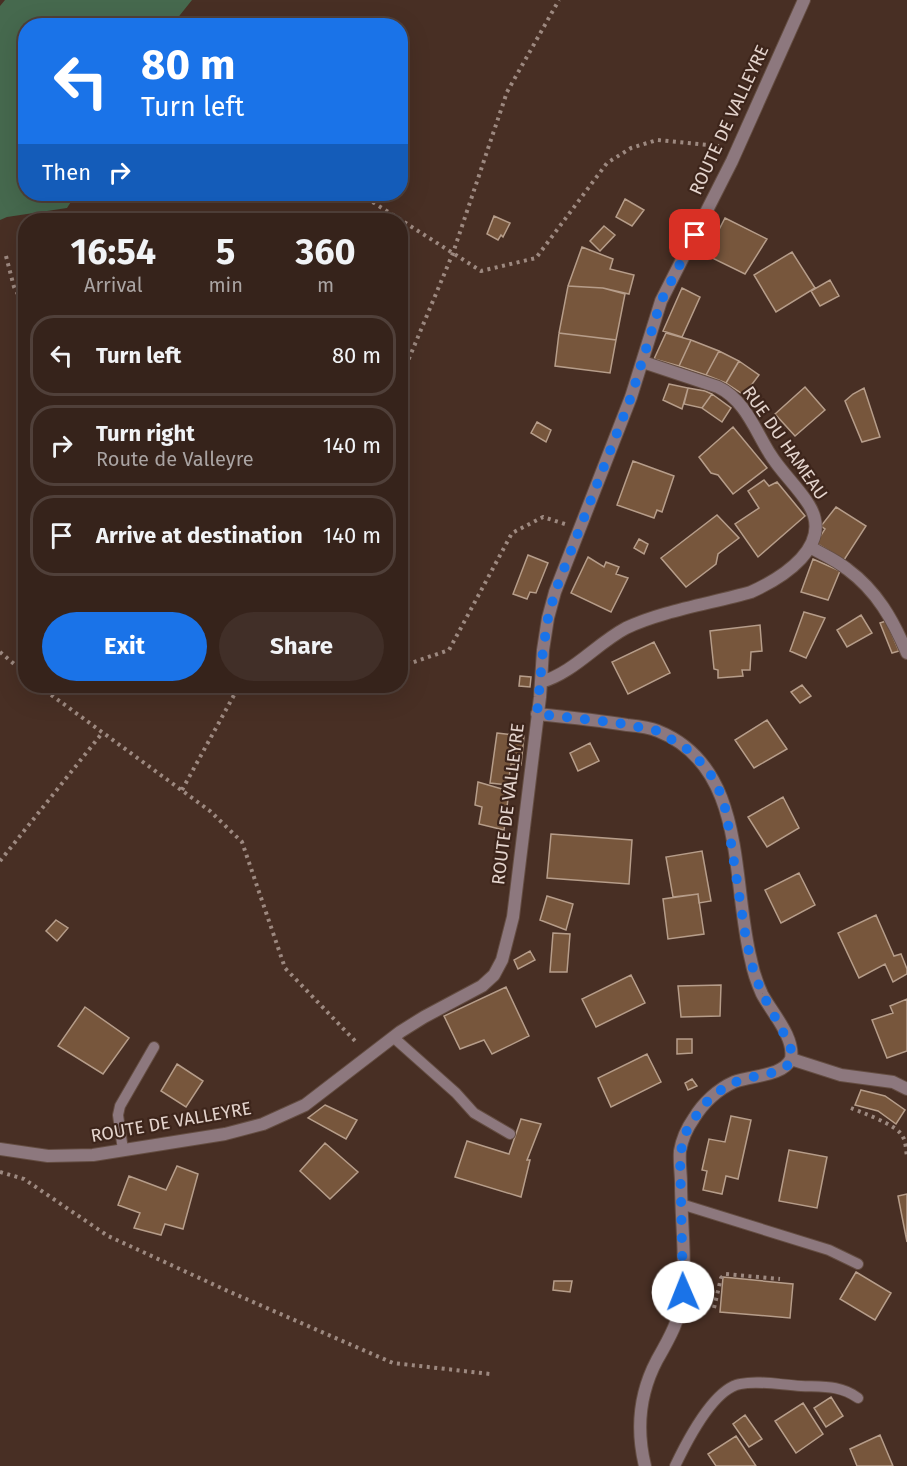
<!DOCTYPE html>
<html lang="en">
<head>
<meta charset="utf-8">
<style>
	body { margin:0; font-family:"Fira Sans",sans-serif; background:#412f28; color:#f1f3f6; height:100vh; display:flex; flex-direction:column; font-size:22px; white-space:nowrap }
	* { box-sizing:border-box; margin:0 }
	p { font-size:20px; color:#aaa4a3 }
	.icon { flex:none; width:33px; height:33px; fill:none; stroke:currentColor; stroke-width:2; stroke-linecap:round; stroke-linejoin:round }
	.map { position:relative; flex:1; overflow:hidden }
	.details { position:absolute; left:18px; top:213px; width:390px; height:480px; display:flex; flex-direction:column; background:#36231b; border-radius:24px; box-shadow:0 6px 24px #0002,0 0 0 2px #50403a }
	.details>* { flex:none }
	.top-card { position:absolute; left:18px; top:18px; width:390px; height:183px; border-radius:24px; box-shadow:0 6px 24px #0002,0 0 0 2px #50403a; background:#1a73e8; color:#fff; overflow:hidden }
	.pin { position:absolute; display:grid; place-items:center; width:51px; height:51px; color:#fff; margin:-26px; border-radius:12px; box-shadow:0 3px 9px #0006 }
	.me { position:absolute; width:66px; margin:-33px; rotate:359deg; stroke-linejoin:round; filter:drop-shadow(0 0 4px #0008) }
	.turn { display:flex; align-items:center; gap:21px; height:126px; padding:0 24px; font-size:27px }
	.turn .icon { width:78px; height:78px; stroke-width:2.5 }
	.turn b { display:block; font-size:42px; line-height:51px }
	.then { display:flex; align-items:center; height:57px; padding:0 24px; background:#0003; gap:12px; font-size:22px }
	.eta { display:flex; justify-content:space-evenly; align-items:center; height:102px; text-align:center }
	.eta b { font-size:36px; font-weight:700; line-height:42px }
	.action { display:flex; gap:12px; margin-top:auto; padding:12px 24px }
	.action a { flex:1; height:69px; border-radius:36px; background:#1a73e8; color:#fff; font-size:24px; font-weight:700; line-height:69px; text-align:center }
	.action a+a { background:#412f28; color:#f1f3f6 }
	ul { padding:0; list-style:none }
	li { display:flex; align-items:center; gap:18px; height:81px; margin:0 12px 9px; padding:0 12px; border:3px solid #50403a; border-radius:24px }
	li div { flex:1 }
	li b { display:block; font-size:22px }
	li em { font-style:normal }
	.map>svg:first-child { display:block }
	.forest { fill:#46694e }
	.building { fill:#77563c; stroke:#b69d8a; stroke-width:1.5 }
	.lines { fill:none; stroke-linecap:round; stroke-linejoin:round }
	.lane-casing { stroke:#644d42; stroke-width:12 }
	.street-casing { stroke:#644d42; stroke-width:14 }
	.path { stroke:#9d8980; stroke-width:4; stroke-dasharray:3 4.5; stroke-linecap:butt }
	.lane { stroke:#8d787e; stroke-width:10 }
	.street { stroke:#8d787e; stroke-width:12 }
	.route { stroke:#1a73e8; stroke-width:10; stroke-dasharray:0 18 }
	.labels { text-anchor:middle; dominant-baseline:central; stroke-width:4.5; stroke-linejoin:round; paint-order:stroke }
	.street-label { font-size:18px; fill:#e4d4cd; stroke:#3d251b }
</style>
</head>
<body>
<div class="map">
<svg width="907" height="1466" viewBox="0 0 907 1466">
	<rect width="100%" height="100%" fill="#482f24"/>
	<path class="forest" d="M 5,0 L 192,0 L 172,25 L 26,26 L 26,194 L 76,194 L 67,208 L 7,217 L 0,220 L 0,6 Z"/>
	<path class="building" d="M 625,199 L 644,210 L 632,226 L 616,217 Z
		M 494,216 L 510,223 L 503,237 L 501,235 L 498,240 L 487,234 Z
		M 725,218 L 767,239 L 745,274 L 706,255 Z
		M 604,226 L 615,235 L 600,251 L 590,241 Z
		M 582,247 L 613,259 L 610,269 L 634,275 L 629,294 L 603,288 L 568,286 Z
		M 792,252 L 815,288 L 776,312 L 754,275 Z
		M 830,280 L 839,296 L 820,306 L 811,291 Z
		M 568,286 L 603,288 L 625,294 L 616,340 L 559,333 Z
		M 682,288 L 700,297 L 682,337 L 663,331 Z
		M 559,333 L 616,340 L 610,373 L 555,366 Z
		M 666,333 L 691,340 L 679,366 L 654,359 Z
		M 691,340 L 719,351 L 706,375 L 679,366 Z
		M 719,351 L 739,361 L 726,383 L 706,375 Z
		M 739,361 L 759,375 L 744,395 L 726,383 Z
		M 669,384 L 688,388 L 682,409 L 663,400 Z
		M 805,387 L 825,410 L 795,436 L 775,414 Z
		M 688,388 L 705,391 L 712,394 L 702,408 L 684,404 Z
		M 864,388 L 880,437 L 862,442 L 845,401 L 853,394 Z
		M 712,394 L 731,408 L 722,422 L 702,408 Z
		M 537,422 L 551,430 L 546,442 L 531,433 Z
		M 733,427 L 767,468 L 733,494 L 718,475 L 711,473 L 699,457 Z
		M 633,461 L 674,476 L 662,512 L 657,510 L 654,518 L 617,505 Z
		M 764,480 L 769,486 L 777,482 L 805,516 L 758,557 L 735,524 L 759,508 L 748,491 Z
		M 836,507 L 866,526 L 844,560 L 816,543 L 825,529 L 821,526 Z
		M 717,515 L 739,538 L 718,554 L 716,564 L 686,587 L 661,558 Z
		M 639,539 L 648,544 L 644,554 L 634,548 Z
		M 528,555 L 548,563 L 536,593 L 530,592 L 527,599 L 513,594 Z
		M 588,557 L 604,567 L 606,562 L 619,567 L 616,574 L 628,578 L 611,612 L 571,593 Z
		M 813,559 L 840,571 L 828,600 L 801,592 Z
		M 804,612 L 825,618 L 806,658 L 790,651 Z
		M 861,615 L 872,633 L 847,647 L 837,630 Z
		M 886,621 L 899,651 L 892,653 L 880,623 Z
		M 760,625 L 762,651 L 751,652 L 750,670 L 742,670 L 743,676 L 718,678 L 718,670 L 714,669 L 710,631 Z
		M 654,642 L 670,673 L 628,694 L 612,662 Z
		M 520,676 L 531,677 L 530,687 L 519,686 Z
		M 802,685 L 811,696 L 800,703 L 791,692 Z
		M 767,720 L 787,749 L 754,768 L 735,740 Z
		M 497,733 L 524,736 L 521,765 L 511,764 L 508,785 L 490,783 Z
		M 590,743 L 599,761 L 578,771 L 570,753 Z
		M 478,782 L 509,791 L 504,830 L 479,824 L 482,807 L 475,805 Z
		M 783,797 L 799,828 L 767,847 L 748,817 Z
		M 551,834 L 632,840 L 629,884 L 547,878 Z
		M 702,851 L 711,901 L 699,903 L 698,894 L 673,897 L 666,857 Z
		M 799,873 L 815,905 L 781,923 L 765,890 Z
		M 698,894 L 704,934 L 668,939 L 663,899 Z
		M 547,896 L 573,904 L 566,930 L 540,920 Z
		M 876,915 L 894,956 L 901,954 L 907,969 L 907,974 L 893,982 L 885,964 L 859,978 L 838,933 Z
		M 56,920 L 68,928 L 57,941 L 46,931 Z
		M 553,933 L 570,934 L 567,972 L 550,972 Z
		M 530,951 L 535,960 L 518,969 L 514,960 Z
		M 631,975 L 645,1003 L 596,1027 L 582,999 Z
		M 721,985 L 720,1016 L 681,1017 L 678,986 Z
		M 506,987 L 529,1036 L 492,1054 L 484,1040 L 460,1049 L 444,1016 Z
		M 907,999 L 907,1051 L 887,1058 L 872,1020 L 893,1013 L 890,1006 Z
		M 85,1007 L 129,1038 L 103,1074 L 58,1046 Z
		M 677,1039 L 692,1039 L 692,1053 L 677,1054 Z
		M 647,1054 L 661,1082 L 611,1107 L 598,1078 Z
		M 177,1064 L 203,1081 L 186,1107 L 161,1091 Z
		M 692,1079 L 697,1086 L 688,1090 L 685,1083 Z
		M 861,1090 L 885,1096 L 905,1110 L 896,1124 L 878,1111 L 855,1105 Z
		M 325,1105 L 357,1120 L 346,1139 L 308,1118 Z
		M 731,1116 L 751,1120 L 738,1179 L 726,1176 L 722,1194 L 703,1190 L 707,1171 L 702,1170 L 709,1139 L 725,1142 Z
		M 521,1119 L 541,1124 L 527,1160 L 530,1160 L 521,1197 L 455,1177 L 467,1141 L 509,1154 Z
		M 325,1143 L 358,1172 L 330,1199 L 300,1171 Z
		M 789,1150 L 827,1157 L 817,1208 L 779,1201 Z
		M 177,1166 L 198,1174 L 183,1229 L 165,1224 L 161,1235 L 134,1228 L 140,1213 L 118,1205 L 129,1176 L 166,1190 Z
		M 907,1194 L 907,1242 L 898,1196 Z
		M 856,1272 L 891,1293 L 875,1320 L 840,1299 Z
		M 723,1277 L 793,1284 L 790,1318 L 720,1312 Z
		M 554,1281 L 572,1281 L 570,1292 L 553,1290 Z
		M 831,1397 L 843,1416 L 826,1427 L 814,1408 Z
		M 803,1403 L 823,1434 L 796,1453 L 775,1421 Z
		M 745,1415 L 762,1439 L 749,1447 L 733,1424 Z
		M 880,1435 L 893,1466 L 857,1466 L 850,1449 Z
		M 736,1436 L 756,1466 L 716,1466 L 708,1454 Z"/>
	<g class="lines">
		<defs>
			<path id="lane" d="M 393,1037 L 456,1093 L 474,1113 L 510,1134
				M 123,1150 L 118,1115 L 120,1106 L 154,1047
				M 681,1204 L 829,1250 L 858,1264
				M 675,1466 C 686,1443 713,1389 740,1384 C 759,1380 781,1385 801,1386 C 823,1387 840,1385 858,1398"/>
			<path id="street" d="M 810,547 C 822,554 836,560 847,569 C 877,591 893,620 907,653
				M 541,682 C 573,673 596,644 626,628 C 661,611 713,603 751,592 C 782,578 834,546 809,505 C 798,487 781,472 770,454 C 755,430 745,400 718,387 L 643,362
				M 537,714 C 567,717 597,720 627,725 C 638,726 649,727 658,731 C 748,767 731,882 751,960 C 753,971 757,983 762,994 C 772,1013 795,1037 791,1059
				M 791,1059 L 841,1075 L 893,1082 L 907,1089
				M 0,1149 L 48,1156 L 93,1155 L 225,1134 L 263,1124 L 305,1105 L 400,1032 L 424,1017 L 482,986 L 494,975 L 502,960 L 513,917 L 540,697 L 543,650 L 548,618 L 555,592 L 631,397 L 661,301 L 732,161 L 804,0
				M 645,1466 C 636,1429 639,1394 657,1360 C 669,1339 681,1318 683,1293 C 686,1257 681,1220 681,1183 C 681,1173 679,1162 680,1151 C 682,1139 687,1128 694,1118 C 703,1103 718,1089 734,1082 C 751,1075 782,1077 791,1059"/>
		</defs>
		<use href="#lane" class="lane-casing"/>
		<use href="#street" class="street-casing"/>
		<path class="path" d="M 360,194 L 481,271 L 536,258 L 607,163 L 631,148 L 657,140 L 719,146
			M 6,256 L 14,287 L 26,309
			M 400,380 L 453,253 L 507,92 L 559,0
			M 0,652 L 26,674
			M 400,658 L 411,663 L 449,650 L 512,533 L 543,517 L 565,524
			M 39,686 L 210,811 L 242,842 L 285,968 L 358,1044
			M 182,790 L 239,686
			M 0,861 L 103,732
			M 851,1108 C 863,1113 898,1125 903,1137 C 906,1142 906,1151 907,1157
			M 0,1172 L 24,1179 L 108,1236 L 230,1292 L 393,1363 L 490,1374
			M 714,1308 L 721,1278 L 725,1274 L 780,1279"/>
		<use href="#lane" class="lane"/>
		<use href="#street" class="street"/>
	</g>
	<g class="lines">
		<path class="route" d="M 683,1292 L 680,1154 L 686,1132 L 703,1105 L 727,1085 L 744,1079 L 780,1071 L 787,1066 L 792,1056 L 790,1045 L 762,993 L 754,973 L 746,939 L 726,811 L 717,784 L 706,768 L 690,751 L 658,731 L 618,723 L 537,714 L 543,650 L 548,618 L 555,592 L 631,397 L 661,301 L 695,235"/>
	</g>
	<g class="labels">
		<g class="street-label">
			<text transform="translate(729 120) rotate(-65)">ROUTE DE VALLEYRE</text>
			<text transform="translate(785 443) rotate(55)">RUE DU HAMEAU</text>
			<text transform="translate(508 804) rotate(-83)">ROUTE DE VALLEYRE</text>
			<text transform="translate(171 1122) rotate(-10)">ROUTE DE VALLEYRE</text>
		</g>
	</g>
</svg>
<div class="pin" style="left:695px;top:235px;background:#d93025"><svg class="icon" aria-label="arrive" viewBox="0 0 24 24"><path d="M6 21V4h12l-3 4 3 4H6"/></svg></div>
<svg class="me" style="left:683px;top:1292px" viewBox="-20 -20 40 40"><circle r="19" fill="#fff"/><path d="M0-13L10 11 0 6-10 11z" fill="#1a73e8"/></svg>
<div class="top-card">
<div class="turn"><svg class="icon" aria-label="left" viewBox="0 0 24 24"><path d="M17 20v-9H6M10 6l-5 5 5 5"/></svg><div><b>80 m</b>Turn left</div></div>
<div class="then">Then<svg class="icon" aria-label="right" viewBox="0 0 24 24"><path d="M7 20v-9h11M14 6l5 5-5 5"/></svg></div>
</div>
<section class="details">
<div class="eta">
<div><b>16:54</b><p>Arrival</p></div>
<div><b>5</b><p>min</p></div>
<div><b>360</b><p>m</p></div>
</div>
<ul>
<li><svg class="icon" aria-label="left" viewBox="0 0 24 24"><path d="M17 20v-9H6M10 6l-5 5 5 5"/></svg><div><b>Turn left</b></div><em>80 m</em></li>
<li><svg class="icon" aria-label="right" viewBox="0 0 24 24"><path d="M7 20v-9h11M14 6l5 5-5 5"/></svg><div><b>Turn right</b><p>Route de Valleyre</p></div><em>140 m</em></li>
<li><svg class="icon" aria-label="arrive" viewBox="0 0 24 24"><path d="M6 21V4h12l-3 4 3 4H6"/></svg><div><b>Arrive at destination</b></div><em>140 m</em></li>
</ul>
<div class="action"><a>Exit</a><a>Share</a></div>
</section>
</div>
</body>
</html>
